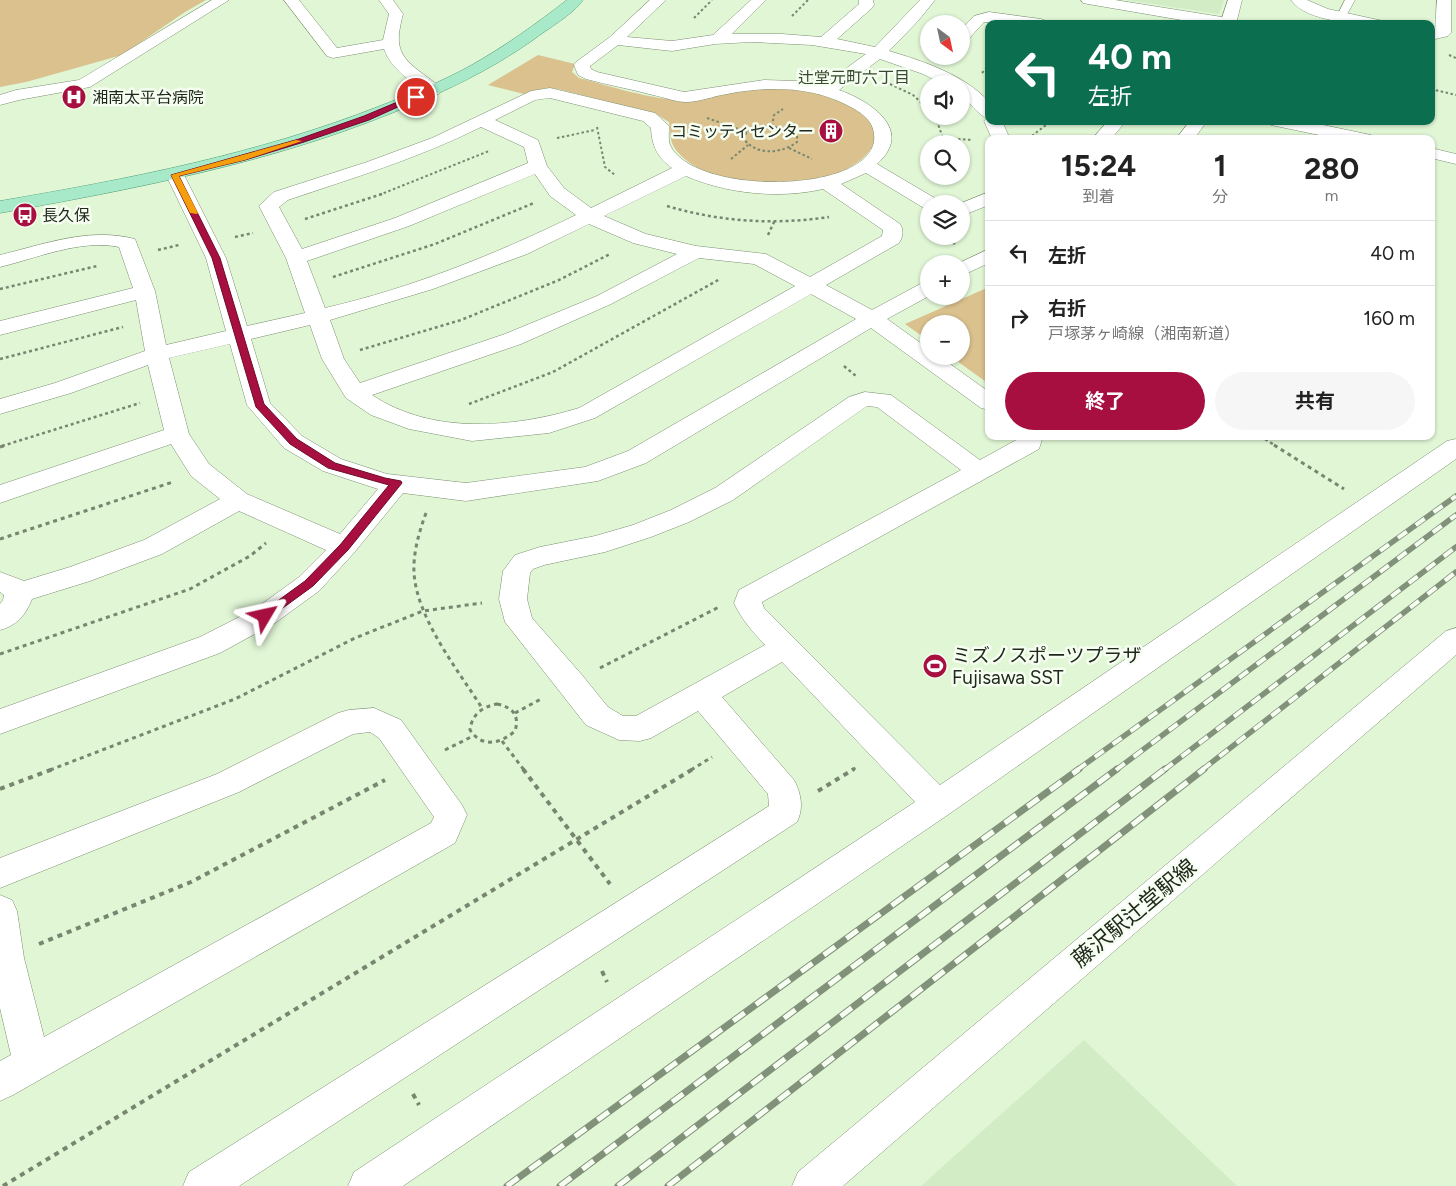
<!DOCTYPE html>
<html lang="ja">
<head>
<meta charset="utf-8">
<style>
	body { margin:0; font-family:Figtree,"Noto Sans JP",sans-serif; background:#f6f6f6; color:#222; height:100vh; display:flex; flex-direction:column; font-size:19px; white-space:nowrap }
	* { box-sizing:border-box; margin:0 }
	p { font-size:16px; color:#767676 }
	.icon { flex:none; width:28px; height:28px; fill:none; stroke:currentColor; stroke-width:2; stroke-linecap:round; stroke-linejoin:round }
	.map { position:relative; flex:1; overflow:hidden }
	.drawer { position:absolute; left:985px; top:135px; width:450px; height:305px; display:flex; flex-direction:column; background:#fff; border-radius:10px; box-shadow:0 1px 4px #0004 }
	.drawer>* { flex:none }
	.hud { position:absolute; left:985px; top:20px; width:450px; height:105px; border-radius:10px; box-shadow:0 1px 4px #0004; background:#0b6e4f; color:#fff; overflow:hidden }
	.needle { width:32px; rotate:147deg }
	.buttons { position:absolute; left:920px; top:15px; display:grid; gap:10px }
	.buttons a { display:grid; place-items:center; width:50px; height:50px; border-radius:50%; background:#fff; box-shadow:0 1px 4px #0004; font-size:25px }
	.pin { position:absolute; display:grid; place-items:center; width:42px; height:42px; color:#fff; margin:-21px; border:2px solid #fff; border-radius:50%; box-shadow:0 1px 5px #0007 }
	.me { position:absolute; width:55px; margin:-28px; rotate:54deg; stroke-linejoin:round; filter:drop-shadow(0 0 4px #0008) }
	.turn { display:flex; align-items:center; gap:18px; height:105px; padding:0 20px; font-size:22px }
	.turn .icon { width:65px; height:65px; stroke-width:2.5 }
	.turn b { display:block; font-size:35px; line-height:42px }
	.eta { display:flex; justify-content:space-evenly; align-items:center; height:85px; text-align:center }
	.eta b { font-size:30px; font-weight:700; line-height:35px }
	.primary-button { display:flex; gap:10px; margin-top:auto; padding:10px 20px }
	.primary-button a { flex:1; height:58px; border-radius:30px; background:#a70f40; color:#fff; font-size:20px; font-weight:700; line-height:58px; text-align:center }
	.primary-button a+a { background:#f6f6f6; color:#222 }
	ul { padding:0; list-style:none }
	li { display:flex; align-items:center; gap:15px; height:65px; padding:0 20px; border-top:1px solid #e0e0e0 }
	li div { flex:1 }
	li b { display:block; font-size:19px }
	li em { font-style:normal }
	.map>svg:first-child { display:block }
	.built { fill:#d2ecc5 }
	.green { fill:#dac18d }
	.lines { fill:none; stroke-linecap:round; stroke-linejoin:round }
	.service-casing { stroke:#7c8f72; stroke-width:1 }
	.minor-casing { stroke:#7c8f72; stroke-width:1 }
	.tertiary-casing { stroke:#7c8f72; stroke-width:1 }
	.primary-casing { stroke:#529d75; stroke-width:1 }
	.path-far3 { stroke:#788670; stroke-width:2; stroke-dasharray:2.5 2.5; stroke-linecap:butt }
	.path-far2 { stroke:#788670; stroke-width:2.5; stroke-dasharray:3 3; stroke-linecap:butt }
	.path-far1 { stroke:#788670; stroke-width:3; stroke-dasharray:4 4; stroke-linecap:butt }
	.path { stroke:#788670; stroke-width:4; stroke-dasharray:5 5; stroke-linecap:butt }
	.service { fill:#fff; fill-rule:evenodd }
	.minor { fill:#fff; fill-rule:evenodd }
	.tertiary { fill:#fff; fill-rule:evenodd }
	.primary { fill:#a7e9c8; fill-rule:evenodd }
	.rail-far1-casing { stroke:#82917a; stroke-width:5.5 }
	.rail-casing { stroke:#82917a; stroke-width:7 }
	.rail-far1 { stroke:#f5fef1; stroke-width:4; stroke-dasharray:11; stroke-linecap:butt }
	.rail { stroke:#f5fef1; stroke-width:5; stroke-dasharray:14; stroke-linecap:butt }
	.route { fill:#a70f40; stroke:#6d0a2a }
	.slow { fill:#f59e0b }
	.labels { text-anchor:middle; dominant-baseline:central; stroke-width:5; stroke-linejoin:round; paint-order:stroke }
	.far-neighbourhood-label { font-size:16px; fill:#37492e; stroke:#f5fef1 }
	.far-poi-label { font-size:16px; fill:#21291d; stroke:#f5fef1; text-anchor:start }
	.poi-label { font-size:19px; fill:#21291d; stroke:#f5fef1; text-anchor:start }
	.near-street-label { font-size:22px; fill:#21291d; stroke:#f5fef1 }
</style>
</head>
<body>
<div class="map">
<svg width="1456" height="1186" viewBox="0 0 1456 1186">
	<rect width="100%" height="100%" fill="#e0f6d5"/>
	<path class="built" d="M 1126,0 L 1224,0 L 1219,14 Z
		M 1084,1040 L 1237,1186 L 921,1186 Z"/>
	<path class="green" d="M 0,0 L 206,0 L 185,12 L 122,55 L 26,82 L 0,87 Z
		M 538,55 L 575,64 L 572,72 L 579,78 C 610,86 658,102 690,100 C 711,98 732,90 753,88 C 785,85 820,90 848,105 C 853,108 860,110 865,114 C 894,142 856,169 829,176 C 788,187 700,188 674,147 C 669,138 671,131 669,122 L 656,114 L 558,89 L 546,88 L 524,94 L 488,85 Z
		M 989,287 L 989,384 L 950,356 L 961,356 L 961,324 L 929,324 L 929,341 L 905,324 Z"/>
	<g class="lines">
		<defs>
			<path id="service" d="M 1345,0 L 1355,0 L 1345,18 L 1339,18 L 1337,16 Z"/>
			<path id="minor" d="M 212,0 L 229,0 L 90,87 L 19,100 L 0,105 L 0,95 L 16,90 L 79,80 Z
				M 284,0 L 299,0 L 337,48 L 383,40 L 389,14 L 379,0 L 393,0 L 403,14 C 395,45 397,55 423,74 C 430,79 437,84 441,90 L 439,94 L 427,94 C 411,81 391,69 384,49 L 333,58 L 327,56 Z
				M 650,0 L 666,0 L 627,37 L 672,41 L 713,35 L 751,0 L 766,0 L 732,34 L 782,34 L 821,37 L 859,4 L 859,0 L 873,0 L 874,5 L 872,8 L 837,39 L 875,47 L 920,0 L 935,0 L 918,21 L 889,51 C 923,61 965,75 989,102 L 989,121 L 1002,121 L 1010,139 L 992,139 L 984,121 L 987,118 C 978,115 969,101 961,95 L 961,84 L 943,84 L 923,74 L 880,59 L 839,90 C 870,101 915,130 877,164 L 938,200 L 940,204 L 929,204 L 929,209 L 924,208 L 866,173 L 841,184 L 900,224 C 904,230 903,237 899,243 L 826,285 L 872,310 L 922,283 L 929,281 L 929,296 L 887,319 L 929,349 L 929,356 L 939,356 L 989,392 L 989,410 L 981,408 L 871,328 L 646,463 L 598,481 L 466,501 L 403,493 L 353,554 L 319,591 L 275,623 L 220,653 L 0,734 L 0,709 L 200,637 L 255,609 L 299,577 L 326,550 L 239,511 L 162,554 L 90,581 L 32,599 C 26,615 16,626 0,630 L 0,604 L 3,600 L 4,595 L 0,592 L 0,572 L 24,581 L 70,567 L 144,540 L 220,499 L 191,476 L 171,444 L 0,503 L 0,485 L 164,430 L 148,365 L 71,393 L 0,414 L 0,399 L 55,383 L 145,351 L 136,300 L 0,335 L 0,321 L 133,288 L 119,247 C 81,239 37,258 0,267 L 0,255 C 45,244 89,227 135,239 L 155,291 L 166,345 L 226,331 L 206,258 L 166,175 L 168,171 L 175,169 L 182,171 L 184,175 L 226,258 L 247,326 L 305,313 L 286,258 L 259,206 L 274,192 L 367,162 L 432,138 L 531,91 L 550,88 L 655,113 L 669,126 C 669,132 668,139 670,145 C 695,199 892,194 873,129 C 870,117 855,109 845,104 C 809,86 766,86 727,94 C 713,96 700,102 686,102 C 675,102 664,97 653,95 C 631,89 608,85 586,79 L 578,75 L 574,65 L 576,62 L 610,37 ZM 752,42 L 812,45 L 866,54 L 823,85 L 796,81 L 764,80 L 684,92 L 597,72 L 591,69 L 590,66 L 618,45 L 672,51 L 715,44 ZM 550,98 L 643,121 L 651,128 C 652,146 657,157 672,168 L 591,208 L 564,188 L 547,166 L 538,140 L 495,120 L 535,100 ZM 481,127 L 524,147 L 528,163 L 395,218 L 302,249 L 279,207 L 288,200 C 353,178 419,158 481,127 ZM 535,174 L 550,196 L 576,215 C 496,254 412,288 325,308 L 307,261 L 409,226 ZM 686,176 C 727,194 780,199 823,189 L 883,230 L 882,236 L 810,277 L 766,254 L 696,246 L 646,234 L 604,216 ZM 589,224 L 633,243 L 677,254 L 597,296 L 505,334 L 360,383 L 344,359 L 330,320 L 433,289 L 527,254 ZM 699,258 L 754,264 L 795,286 L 579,408 C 513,428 432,435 372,395 L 521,344 L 611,304 ZM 811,294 L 856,319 L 628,451 L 585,467 L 466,483 L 387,474 L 341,459 L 302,436 L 270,403 L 251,339 L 310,325 L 322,359 L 346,398 L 371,415 L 409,429 L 472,441 L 549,433 L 595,418 ZM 230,344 L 247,405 L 284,448 L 323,471 L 378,489 L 340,534 L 247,494 L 209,464 L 189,434 L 169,358 Z
				M 1228,0 L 1242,0 L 1236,24 L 1220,24 Z
				M 1291,0 L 1307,0 L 1328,9 L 1383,21 L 1385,24 C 1360,24 1307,23 1291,0 Z
				M 1437,0 L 1451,0 L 1451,33 L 1448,36 L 1431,40 L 1431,30 L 1435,30 Z
				M 989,12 L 1041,19 L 1046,21 L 1048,24 L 984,22 L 966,42 L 961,44 L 961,29 L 974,16 Z
				M 1108,121 L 1126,121 L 1111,139 L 1092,139 Z
				M 1190,121 L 1207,121 L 1194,139 L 1176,139 Z
				M 1269,121 L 1304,121 L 1371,135 L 1374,139 L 1338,139 L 1271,125 Z
				M 1431,148 L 1456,154 L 1456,164 L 1431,158 Z
				M 989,192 L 989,205 L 961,216 L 961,204 L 959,204 Z
				M 989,249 L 989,263 L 961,276 L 961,264 L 957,264 Z
				M 865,392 L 891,395 L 980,460 L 1018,439 L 1019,436 L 1043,436 L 1039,449 L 762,602 L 764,608 L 940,785 L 1447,441 L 1456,439 L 1456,459 L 949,814 L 403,1186 L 348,1186 L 354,1172 L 915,802 L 782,662 L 722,697 L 794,780 C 801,793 804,808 797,822 L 239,1186 L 183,1186 L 189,1172 L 769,806 L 768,794 L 698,711 L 651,738 L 640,741 L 619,740 L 586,725 L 505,622 L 499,599 L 503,571 L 515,555 L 540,547 L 595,536 L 633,525 L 671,510 L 715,488 L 849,397 ZM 867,406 L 877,407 L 961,470 L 739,590 L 734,603 C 742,620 752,631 765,645 L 636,716 L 623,716 L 608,707 L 582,675 L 532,618 L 527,599 L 530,573 L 533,569 L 544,565 L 605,552 L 651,537 L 689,522 L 733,500 Z
				M 374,708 L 401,720 L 462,805 L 467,815 L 455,843 L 13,1095 L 0,1101 L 0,1061 L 11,1055 L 0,1008 L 0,895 L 12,900 L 17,911 L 24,958 L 44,1037 L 431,823 L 434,817 L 379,738 L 370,732 L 353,734 L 239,792 L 0,888 L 0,858 L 217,774 L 338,713 L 349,710 Z"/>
			<path id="tertiary" d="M 1081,0 L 1115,0 L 1228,18 L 1233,20 L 1236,23 L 1205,24 L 1088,4 L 1083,3 Z
				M 1456,628 L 1456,655 L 843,1186 L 792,1186 L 798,1172 L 1446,631 Z"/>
			<path id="primary" d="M 567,0 L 583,0 C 574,14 547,29 533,40 C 489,71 442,93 392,113 C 266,164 133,189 0,213 L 0,201 C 129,179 258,154 380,106 C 411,94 441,82 470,66 C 504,47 536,24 567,0 Z"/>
		</defs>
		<use href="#service" class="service-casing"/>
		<use href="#minor" class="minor-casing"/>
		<use href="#tertiary" class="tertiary-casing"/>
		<use href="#primary" class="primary-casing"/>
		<path class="path-far3" d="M 792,16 L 808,0
			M 694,18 L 712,0
			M 1449,55 L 1456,58
			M 982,73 L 989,65
			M 890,84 L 913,95 L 929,110
			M 1431,89 L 1456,95
			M 935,116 L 943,138 L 942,144
			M 707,118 L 747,132
			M 765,126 L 788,129 L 797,135 L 797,142 C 781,154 756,156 743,138 L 747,132 Z
			M 772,126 L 774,115 L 783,109
			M 597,127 L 605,167 L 615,175
			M 557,138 L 595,130
			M 943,138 L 973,140
			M 1028,139 L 1051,121
			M 789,148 L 812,159
			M 731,159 L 748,145
			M 379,195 L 489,151"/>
		<path class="path-far2" d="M 667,206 C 721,222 774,225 829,217
			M 305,219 L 382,194
			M 768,235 L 774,222
			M 943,236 L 955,244
			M 235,237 L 253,233
			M 158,250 L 179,245
			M 333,277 L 435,244 L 534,203
			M 0,289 L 97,266
			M 360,350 L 461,320 L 559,280 L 610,254
			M 0,359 L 123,327
			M 844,366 L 856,376
			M 469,404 L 553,372 L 720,279
			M 1260,436 L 1276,446
			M 2,446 L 140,403"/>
		<path class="path-far1" d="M 1274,445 L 1344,489
			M 0,447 L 6,445
			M 426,513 C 419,532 413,553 414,573 C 417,619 458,670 482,708
			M 0,539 L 173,482
			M 0,654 L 190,589 L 250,556 L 266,543
			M 600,668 L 719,607
			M 497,704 C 512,707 520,715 515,731 C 500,744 482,748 470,730 C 472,714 482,707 497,704 Z
			M 515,713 L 541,699
			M 502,741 L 524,770
			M 445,750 L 473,736
			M 50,770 L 235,699 L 355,638 L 423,611 L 482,603
			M 691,770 L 712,757
			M 852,770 L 857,767"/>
		<path class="path" d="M 523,769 L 610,884
			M 0,789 L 53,769
			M 818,791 L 854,769
			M 39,944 L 191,882 L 385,780
			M 602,971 L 607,982
			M 413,1094 L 419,1105
			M 3,1186 L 693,769"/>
		<use href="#service" class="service"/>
		<use href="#minor" class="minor"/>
		<use href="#tertiary" class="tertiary"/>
		<use href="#primary" class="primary"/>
		<defs>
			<path id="rail-far1" d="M 1077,770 L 1456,496
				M 1116,770 L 1456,515
				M 1164,770 L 1456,547
				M 1202,770 L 1456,572"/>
			<path id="rail" d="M 507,1186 L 1079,769
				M 560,1186 L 1117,769
				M 618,1186 L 1165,769
				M 668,1186 L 1204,769"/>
		</defs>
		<use href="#rail-far1" class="rail-far1-casing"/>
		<use href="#rail" class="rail-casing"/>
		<use href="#rail-far1" class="rail-far1"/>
		<use href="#rail" class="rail"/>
	</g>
	<path class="route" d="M 414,95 L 420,97 L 369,120 L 304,142 L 245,160 L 179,176 L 220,258 L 264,404 L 297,439 L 335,463 L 385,478 L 401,481 L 402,483 L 348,550 L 313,586 L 265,621 L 259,616 L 261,613 L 305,581 L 340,545 L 389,485 L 328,468 L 290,444 L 256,407 L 212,258 L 171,175 L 299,139 L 364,116 Z"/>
	<path class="slow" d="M 296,140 L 302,141 L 245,160 L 179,176 L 198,213 L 197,214 L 190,213 L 171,175 Z"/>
	<defs>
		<symbol id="hospital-disc" viewBox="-11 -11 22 22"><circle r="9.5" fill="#a70f40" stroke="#f5fef1"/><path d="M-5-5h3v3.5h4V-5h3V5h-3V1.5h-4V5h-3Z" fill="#fff"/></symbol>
		<symbol id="building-disc" viewBox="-11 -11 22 22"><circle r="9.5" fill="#a70f40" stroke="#f5fef1"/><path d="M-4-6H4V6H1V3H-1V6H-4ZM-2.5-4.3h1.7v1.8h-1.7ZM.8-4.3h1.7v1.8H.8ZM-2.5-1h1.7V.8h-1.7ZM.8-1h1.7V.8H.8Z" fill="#fff"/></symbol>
		<symbol id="bus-disc" viewBox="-11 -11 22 22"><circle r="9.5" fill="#a70f40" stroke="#f5fef1"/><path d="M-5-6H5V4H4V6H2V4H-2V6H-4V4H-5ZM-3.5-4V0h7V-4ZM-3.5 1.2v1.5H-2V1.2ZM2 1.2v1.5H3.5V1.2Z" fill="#fff"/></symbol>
		<symbol id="stadium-disc" viewBox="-11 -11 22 22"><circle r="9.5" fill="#a70f40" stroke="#f5fef1"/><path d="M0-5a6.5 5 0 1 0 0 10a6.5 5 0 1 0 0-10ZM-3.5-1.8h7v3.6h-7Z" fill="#fff"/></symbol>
	</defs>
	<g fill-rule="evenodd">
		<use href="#hospital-disc" x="60" y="83" width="28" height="28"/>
		<use href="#building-disc" x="817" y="117" width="28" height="28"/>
		<use href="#bus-disc" x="11" y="201" width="28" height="28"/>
		<use href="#stadium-disc" x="921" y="652" width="28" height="28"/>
	</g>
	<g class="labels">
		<g class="far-neighbourhood-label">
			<text x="854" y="77">辻堂元町六丁目</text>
		</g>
		<g class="far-poi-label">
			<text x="92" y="97">湘南太平台病院</text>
			<text x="814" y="131" text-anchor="end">コミッティセンター</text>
			<text x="42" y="215">長久保</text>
		</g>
		<g class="poi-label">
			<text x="952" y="655">ミズノスポーツプラザ<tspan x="952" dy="22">Fujisawa SST</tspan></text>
		</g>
		<g class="near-street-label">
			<text transform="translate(1134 913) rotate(-40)">藤沢駅辻堂駅線</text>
		</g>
	</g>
</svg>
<div class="buttons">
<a><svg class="needle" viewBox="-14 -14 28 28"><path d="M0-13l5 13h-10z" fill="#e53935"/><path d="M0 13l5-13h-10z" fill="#767676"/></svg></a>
<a><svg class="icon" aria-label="sound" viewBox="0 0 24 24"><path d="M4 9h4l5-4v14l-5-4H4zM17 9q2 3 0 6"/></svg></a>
<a><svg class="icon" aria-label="search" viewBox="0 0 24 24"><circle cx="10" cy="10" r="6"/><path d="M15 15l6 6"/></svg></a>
<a><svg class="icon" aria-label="layers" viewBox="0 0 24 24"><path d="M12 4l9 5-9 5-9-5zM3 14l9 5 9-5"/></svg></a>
<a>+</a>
<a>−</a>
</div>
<div class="pin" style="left:416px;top:97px;background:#d93025"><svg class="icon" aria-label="arrive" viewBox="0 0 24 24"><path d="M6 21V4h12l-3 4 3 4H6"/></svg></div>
<svg class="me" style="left:265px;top:616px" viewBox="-20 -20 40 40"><path d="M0-17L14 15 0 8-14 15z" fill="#a70f40" stroke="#fff" stroke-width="4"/></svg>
<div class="hud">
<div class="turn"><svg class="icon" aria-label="left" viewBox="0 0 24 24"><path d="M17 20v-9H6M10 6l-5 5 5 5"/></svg><div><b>40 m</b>左折</div></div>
</div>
<section class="drawer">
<div class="eta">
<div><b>15:24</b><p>到着</p></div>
<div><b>1</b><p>分</p></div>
<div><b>280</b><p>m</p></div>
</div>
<ul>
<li><svg class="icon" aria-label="left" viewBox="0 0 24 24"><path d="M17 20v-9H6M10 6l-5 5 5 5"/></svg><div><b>左折</b></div><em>40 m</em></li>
<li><svg class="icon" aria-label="right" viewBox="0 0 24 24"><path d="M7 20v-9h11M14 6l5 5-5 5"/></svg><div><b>右折</b><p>戸塚茅ヶ崎線（湘南新道）</p></div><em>160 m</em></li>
</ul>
<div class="primary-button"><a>終了</a><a>共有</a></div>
</section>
</div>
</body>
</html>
